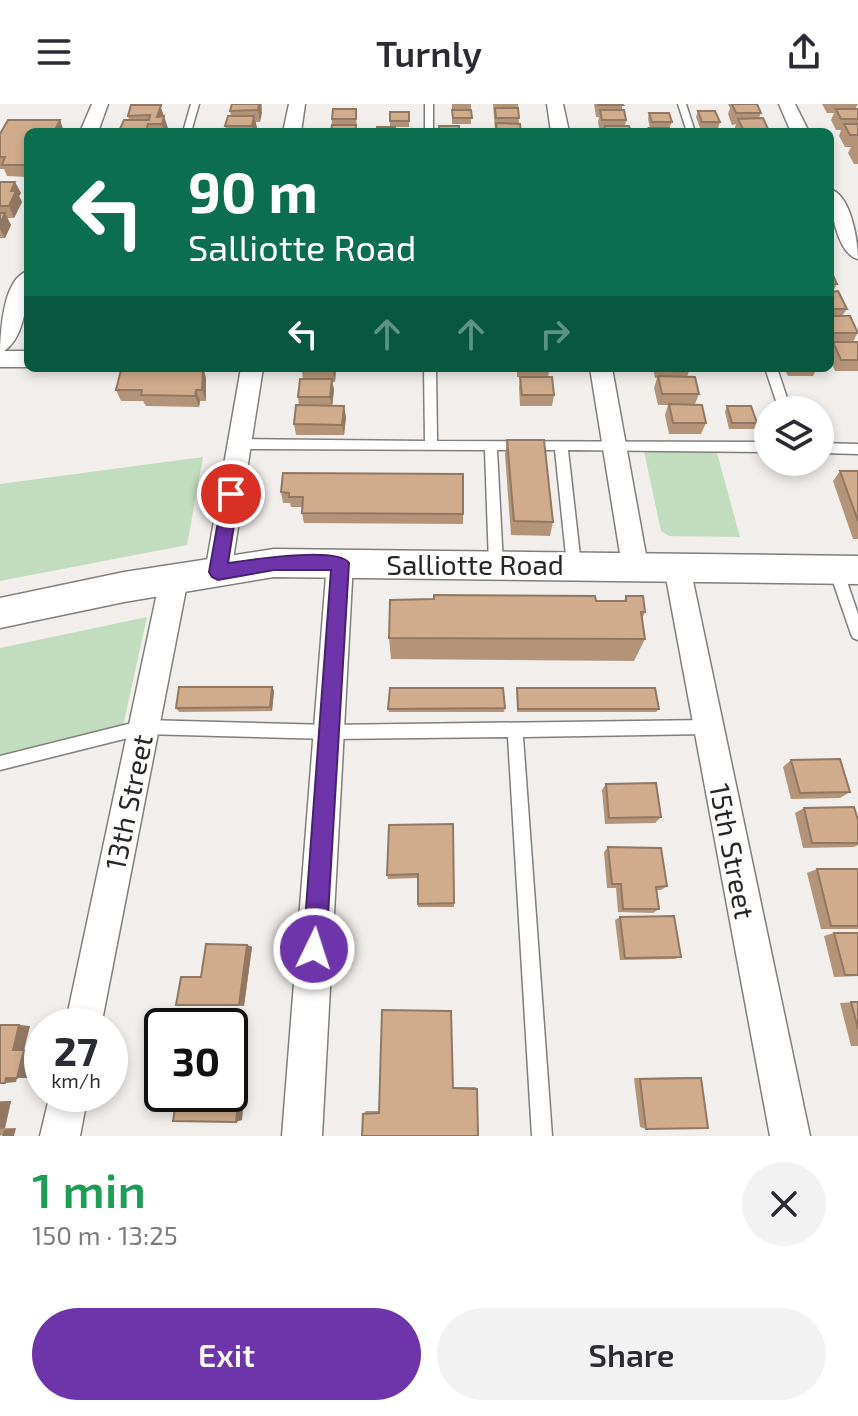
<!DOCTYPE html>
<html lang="en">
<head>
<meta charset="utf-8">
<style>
	body { margin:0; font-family:"Exo 2",sans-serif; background:#f2f2f3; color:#2b2b33; height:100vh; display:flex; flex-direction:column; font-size:30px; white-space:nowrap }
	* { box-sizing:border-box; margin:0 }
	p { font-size:26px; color:#7c7c81 }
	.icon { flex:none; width:44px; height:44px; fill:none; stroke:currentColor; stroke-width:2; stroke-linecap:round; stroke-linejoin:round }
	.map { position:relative; height:1032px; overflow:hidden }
	.details { display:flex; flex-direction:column; background:#fff; flex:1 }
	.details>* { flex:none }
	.hud { position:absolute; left:24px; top:24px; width:810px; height:244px; border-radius:12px; box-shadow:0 4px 12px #0003; background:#0b6e4f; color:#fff; overflow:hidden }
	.buttons { position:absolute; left:754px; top:292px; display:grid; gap:16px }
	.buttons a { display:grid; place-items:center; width:80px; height:80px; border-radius:50%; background:#fff; box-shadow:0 4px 12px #0003; font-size:40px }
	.speed { position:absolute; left:24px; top:904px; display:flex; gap:16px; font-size:40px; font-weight:700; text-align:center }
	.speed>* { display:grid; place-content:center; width:104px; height:104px; border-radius:50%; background:#fff; box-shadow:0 4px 12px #0003; line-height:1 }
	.speed small { font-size:20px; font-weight:400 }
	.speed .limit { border:4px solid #111; border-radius:12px; background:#fff; color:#111 }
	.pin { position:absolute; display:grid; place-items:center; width:68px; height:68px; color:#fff; margin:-34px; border:4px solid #fff; border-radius:50%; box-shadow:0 2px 8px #0007 }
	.me { position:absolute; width:88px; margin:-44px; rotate:4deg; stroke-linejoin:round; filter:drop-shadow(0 0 6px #0008) }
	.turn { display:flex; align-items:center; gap:28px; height:168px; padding:0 32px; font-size:36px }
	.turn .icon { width:104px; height:104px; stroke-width:2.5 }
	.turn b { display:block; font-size:56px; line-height:68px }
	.lanes { display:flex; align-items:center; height:76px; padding:0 32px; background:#0003; justify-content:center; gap:40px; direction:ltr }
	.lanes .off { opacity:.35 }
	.round { display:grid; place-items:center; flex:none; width:84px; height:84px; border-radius:42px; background:#f2f2f3 }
	.overview { display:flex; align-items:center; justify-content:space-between; height:136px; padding:0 32px }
	h1 { font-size:48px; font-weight:600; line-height:60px; color:#1e9e55 }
	.action { display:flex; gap:16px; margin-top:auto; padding:16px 32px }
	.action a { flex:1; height:92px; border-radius:48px; background:#6e34aa; color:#fff; font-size:32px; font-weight:600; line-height:92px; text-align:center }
	.action a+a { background:#f2f2f3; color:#2b2b33 }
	header { display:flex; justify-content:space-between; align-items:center; height:104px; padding:0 32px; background:#fff; font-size:36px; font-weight:600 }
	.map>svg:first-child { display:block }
	.green { fill:#c2dcbe }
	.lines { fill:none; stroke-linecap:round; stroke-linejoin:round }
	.service-casing { stroke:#817e7b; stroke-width:3 }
	.minor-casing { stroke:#817e7b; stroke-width:3 }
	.tertiary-casing { stroke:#817e7b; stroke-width:3 }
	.service { fill:#fff; fill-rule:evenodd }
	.minor { fill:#fff; fill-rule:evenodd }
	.tertiary { fill:#fff; fill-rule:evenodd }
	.wall { fill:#b39479 }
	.shaded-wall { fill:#927863 }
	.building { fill:#d0ac8d; stroke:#927863; stroke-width:2 }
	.route { fill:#6e34aa; stroke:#48226e; stroke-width:2 }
	.labels { text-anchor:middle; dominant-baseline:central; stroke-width:6; stroke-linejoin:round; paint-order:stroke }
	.street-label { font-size:28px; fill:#282625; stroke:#fff }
</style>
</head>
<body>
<header><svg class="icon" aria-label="menu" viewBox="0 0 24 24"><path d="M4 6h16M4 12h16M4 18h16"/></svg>Turnly<svg class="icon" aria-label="share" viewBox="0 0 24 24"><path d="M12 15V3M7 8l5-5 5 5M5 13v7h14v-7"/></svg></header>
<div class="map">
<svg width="858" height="1032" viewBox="0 0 858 1032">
	<rect width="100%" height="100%" fill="#f1eeeb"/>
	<path class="green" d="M 644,347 L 717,349 L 740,433 L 669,432 L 661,427 Z
		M 203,353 L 187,441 L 0,477 L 0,380 Z
		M 147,513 L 123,622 L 0,651 L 0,544 Z"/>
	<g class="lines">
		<defs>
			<path id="service" d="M 191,0 L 199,0 L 191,28 L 183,28 Z
				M 425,0 L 433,0 L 433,28 L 425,28 Z
				M 678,0 L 686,0 L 695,28 L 687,28 Z
				M 424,264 L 436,264 L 437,337 L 768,338 L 768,348 L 568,346 L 581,461 L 579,465 L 569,465 L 567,461 L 555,346 L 497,346 L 503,460 L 501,464 L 491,464 L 489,460 L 485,346 L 240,345 L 234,340 L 240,335 L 425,337 Z
				M 765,264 L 777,264 L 791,306 L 779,306 Z
				M 820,339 L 858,340 L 858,350 L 820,349 Z
				M 836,460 L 841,462 L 843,466 L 858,510 L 858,536 L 853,534 L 851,530 L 829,466 L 831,462 Z
				M 144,616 L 329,621 L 708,616 L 713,618 L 716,623 L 713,628 L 708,630 L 523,633 L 552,1032 L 532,1032 L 508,633 L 329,635 L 144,630 L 0,666 L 0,652 Z"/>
			<path id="minor" d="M 92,0 L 108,0 L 98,28 L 80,28 Z
				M 289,0 L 305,0 L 301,28 L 283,28 Z
				M 547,0 L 563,0 L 569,28 L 551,28 Z
				M 779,0 L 795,0 L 809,28 L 791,28 Z
				M 830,85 C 851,91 858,137 858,155 C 837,150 830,104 830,85 Z
				M 28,167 C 28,191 26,233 4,247 L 28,247 L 28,263 L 0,263 C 0,240 0,175 28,167 Z
				M 241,264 L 263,264 L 231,468 L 228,476 L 218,479 L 208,476 L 205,468 Z
				M 590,264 L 612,264 L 648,462 L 644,470 L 635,473 L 626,470 L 622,462 Z
				M 340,448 L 349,451 L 353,459 L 322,1032 L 282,1032 L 327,459 L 331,451 Z
				M 677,452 L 686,455 L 690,463 L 810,1032 L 770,1032 L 664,463 L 668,455 Z
				M 174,464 L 184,467 L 188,475 L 101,922 L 65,922 L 160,475 L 164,467 Z
				M 50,990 L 88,990 L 80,1032 L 40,1032 Z"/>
			<path id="tertiary" d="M 274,445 L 858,452 L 858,480 L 274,473 L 124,498 L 0,524 L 0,494 L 124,468 Z"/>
		</defs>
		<use href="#service" class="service-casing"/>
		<use href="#minor" class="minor-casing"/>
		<use href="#tertiary" class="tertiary-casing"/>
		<use href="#service" class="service"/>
		<use href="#minor" class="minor"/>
		<use href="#tertiary" class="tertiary"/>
	</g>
	<path class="wall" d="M 138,0 L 162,0 L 161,4 L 167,25 L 180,25 L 180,28 L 120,28 L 119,27 L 129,16 L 128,12 Z
		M 232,0 L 262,0 L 260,18 L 256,18 L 256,28 L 227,28 L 225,22 L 231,12 L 230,7 Z
		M 452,0 L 471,0 L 471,5 L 452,5 Z
		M 493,0 L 518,0 L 519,20 L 521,28 L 495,28 Z
		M 594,0 L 622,0 L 622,6 L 626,16 L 625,22 L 631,28 L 600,28 L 598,18 L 599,13 L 596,13 Z
		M 728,0 L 757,0 L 761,9 L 759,14 L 768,25 L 767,28 L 735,28 L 734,26 L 736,20 L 732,21 L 728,10 L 730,4 Z
		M 822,0 L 858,0 L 855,5 L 858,5 L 858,60 L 854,60 L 848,49 L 851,43 L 845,43 L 839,32 L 841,26 L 836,26 L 831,16 L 834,9 L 827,9 Z
		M 356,5 L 357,28 L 331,28 L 332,15 Z
		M 452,6 L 471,6 L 471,20 L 452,20 Z
		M 698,7 L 720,18 L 718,24 L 700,24 L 696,13 Z
		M 390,8 L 409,8 L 409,23 L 390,23 Z
		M 649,9 L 672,18 L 669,24 L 670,28 L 648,28 L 650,24 L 648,15 Z
		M 60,16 L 64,28 L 28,28 L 28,73 L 7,72 L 4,65 L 0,65 L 0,30 Z
		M 0,78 L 21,89 L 19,92 L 22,98 L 14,114 L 7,114 L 11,121 L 5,134 L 0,134 Z
		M 830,165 L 837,180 L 833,187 L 847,205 L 842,212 L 858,228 L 853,238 L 858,238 L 858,267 L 835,267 L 830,256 L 830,244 L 832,240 L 830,241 Z
		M 203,264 L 206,274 L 206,297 L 200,297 L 199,303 L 146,302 L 143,297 L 121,297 L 116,286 Z
		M 336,264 L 335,278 L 332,278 L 334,286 L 332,302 L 346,313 L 344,331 L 296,331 L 294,320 L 299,301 L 298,293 L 303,275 L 302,267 Z
		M 517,264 L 550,264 L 548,273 L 554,291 L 552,302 L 520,302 L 519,284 L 520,273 L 517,273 Z
		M 653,264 L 690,264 L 687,273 L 699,290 L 695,300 L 706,319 L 701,330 L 669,330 L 665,311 L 668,301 L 658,301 L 654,284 L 657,274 L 655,274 Z
		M 784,264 L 815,264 L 816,266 L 813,272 L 788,272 Z
		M 727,302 L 757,319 L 754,325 L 729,325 L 725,308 Z
		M 507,336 L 553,418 L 550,432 L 511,431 L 505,351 Z
		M 840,367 L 858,367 L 858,435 L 853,435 L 833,377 Z
		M 283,369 L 463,410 L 463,420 L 304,419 L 302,409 L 302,403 L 291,403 L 290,399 L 283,399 L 281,388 Z
		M 626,492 L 645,508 L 642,515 L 645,535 L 634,557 L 391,555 L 389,534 L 596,497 L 624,497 Z
		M 272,583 L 274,587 L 272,607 L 179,608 L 176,604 Z
		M 517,584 L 659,605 L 656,608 L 517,608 Z
		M 505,604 L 504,608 L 389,608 L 388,605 Z
		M 791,656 L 850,688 L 840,694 L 791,695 L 783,663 Z
		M 606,680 L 661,713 L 655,719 L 605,720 L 602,686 Z
		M 804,704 L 858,716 L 858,741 L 854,743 L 803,744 L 795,709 Z
		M 389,721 L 454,799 L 454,803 L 418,803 L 418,774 L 388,775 L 387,771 Z
		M 608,743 L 667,782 L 661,786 L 656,786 L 659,805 L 653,809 L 618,808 L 616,784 L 607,784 L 604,748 Z
		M 817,765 L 858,765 L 858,825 L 821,825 L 807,769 Z
		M 620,813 L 681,853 L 674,855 L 620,856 L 615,816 Z
		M 834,829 L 858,829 L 858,872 L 834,873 L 824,832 Z
		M 247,841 L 252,843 L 244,902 L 176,901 L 201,873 Z
		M 858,898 L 858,942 L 851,942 L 840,899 Z
		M 693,973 L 701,974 L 646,1025 L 640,1023 L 634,974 Z
		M 453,983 L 475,983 L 477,985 L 478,1032 L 363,1010 L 366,1007 L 379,1007 Z
		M 0,997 L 11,997 L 5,1024 L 16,1024 L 0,1032 Z"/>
	<path class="shaded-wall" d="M 157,0 L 162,0 L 161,4 L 164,12 L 157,13 L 159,6 Z
		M 259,0 L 261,0 L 262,9 L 260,18 L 258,6 Z
		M 164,12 L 168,24 L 166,28 L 164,28 L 162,20 Z
		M 254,12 L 257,23 L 256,28 L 253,28 L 252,22 Z
		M 60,16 L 64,28 L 54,28 Z
		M 15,78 L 21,89 L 19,92 L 22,98 L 14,114 L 9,102 L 11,87 Z
		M 5,109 L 11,121 L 5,134 L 0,125 L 0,120 Z
		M 203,264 L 206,274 L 206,297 L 202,286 Z
		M 334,264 L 336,264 L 335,278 L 333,267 Z
		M 332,275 L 334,286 L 332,304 L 330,293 Z
		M 196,286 L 200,297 L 199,303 L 195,292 Z
		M 344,302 L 346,313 L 344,331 L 342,321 Z
		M 272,583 L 274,587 L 272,607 L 270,603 Z
		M 247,841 L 252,843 L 244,902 L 239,901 Z
		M 19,921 L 30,922 L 24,946 L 13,946 Z
		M 24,946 L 35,946 L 29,974 L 17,974 L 16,978 L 5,979 L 6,974 Z
		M 242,967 L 247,967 L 242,1016 L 236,1018 Z
		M 11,997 L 5,1024 L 0,1025 L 0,998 Z
		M 16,1024 L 14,1032 L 2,1032 L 4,1026 Z"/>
	<path class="building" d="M 232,0 L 259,0 L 258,6 L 230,7 Z
		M 598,0 L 622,0 L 623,1 L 598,1 Z
		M 732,0 L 757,0 L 761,9 L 736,9 Z
		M 131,1 L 161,1 L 157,13 L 164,12 L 162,20 L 148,20 L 146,27 L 119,27 L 124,16 L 149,16 L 150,11 L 128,12 Z
		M 495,4 L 518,4 L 519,14 L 496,14 Z
		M 333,5 L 356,5 L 356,15 L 332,15 Z
		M 836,5 L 858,5 L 858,15 L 841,15 Z
		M 452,6 L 471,6 L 472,14 L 453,14 Z
		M 600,6 L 624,6 L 626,16 L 602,16 Z
		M 698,7 L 715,7 L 720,18 L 702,18 Z
		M 390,8 L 409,8 L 409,17 L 390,17 Z
		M 649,9 L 669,9 L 672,18 L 652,18 Z
		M 228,12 L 254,12 L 252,22 L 225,22 Z
		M 763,14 L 768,25 L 743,25 L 738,15 Z
		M 8,16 L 60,16 L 54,28 L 28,28 L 28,61 L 2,61 L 5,53 L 0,53 L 0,30 Z
		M 496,19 L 520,20 L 521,28 L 497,28 Z
		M 844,20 L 858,20 L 858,31 L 850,31 Z
		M 332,21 L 356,21 L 355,28 L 331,28 Z
		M 439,22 L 459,22 L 459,28 L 439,28 Z
		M 605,22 L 629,22 L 631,28 L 604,28 Z
		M 377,23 L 395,23 L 394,28 L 377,28 Z
		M 649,24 L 669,24 L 670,28 L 651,28 Z
		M 163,25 L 180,25 L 179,28 L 162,28 Z
		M 704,25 L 722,25 L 724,28 L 705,28 Z
		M 0,78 L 15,78 L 11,87 L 16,87 L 9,102 L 0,102 Z
		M 0,109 L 5,109 L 0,120 Z
		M 830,165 L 837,180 L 830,180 Z
		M 838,187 L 847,205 L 830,205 L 830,188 Z
		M 830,212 L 850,212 L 858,229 L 830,229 Z
		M 833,238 L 858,238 L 858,256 L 841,256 Z
		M 160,264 L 203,264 L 202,286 L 196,286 L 195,292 L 141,291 L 142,286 L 116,286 L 121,266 Z
		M 302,264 L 334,264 L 333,267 L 302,267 Z
		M 790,264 L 815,264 L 816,266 L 791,267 Z
		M 658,272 L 695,273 L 699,290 L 662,290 Z
		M 520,273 L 552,273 L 554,291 L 522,291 Z
		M 300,275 L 332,275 L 330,293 L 298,293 Z
		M 669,300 L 702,301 L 706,319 L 673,319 Z
		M 296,301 L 344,302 L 342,321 L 294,320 Z
		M 727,302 L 751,302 L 757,319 L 732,319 Z
		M 507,336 L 544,336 L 553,418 L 514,417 Z
		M 840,367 L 858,367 L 858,417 Z
		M 283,369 L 463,370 L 463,410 L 302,409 L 303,393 L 289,393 L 289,389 L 281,388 Z
		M 434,491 L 595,492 L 596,497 L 626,497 L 626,492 L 643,492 L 645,508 L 641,508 L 645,535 L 389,534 L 390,496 L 434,495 Z
		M 179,583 L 272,583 L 270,603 L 176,604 Z
		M 390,584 L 503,584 L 505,604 L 388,605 Z
		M 517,584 L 655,584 L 659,605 L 518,605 Z
		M 840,655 L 850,688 L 800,689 L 791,656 Z
		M 656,679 L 661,713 L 609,714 L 606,680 Z
		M 854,703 L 858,716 L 858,739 L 812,739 L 804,704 Z
		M 453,720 L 454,799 L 418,800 L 418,770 L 387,771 L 389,721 Z
		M 608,743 L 661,744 L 667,782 L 656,783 L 659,805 L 623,805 L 621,780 L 612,780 Z
		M 817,765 L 858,765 L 858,822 L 831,822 Z
		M 674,812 L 681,853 L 625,854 L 620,813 Z
		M 834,829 L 858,829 L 858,871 L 845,871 Z
		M 206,840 L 247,841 L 239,901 L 176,901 L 181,873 L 201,873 Z
		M 851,898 L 858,898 L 858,925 Z
		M 382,906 L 451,907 L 453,984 L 477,985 L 478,1032 L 362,1032 L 363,1010 L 379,1009 Z
		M 0,921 L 19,921 L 13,946 L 24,946 L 17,974 L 6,974 L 5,979 L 0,979 Z
		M 230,967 L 242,967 L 236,1018 L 173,1017 L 177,990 L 230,990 Z
		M 701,974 L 708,1024 L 646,1025 L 640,975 Z"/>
	<path class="route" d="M 231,383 L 239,390 L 228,459 C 250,456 338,442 349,459 L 326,845 L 322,853 L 314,857 L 306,853 L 303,845 L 331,466 L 274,466 L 218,476 L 212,473 L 209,468 L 223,390 Z"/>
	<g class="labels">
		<g class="street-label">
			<text x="475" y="460">Salliotte Road</text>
			<text transform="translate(128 698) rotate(-78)">13th Street</text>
			<text transform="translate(733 747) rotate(79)">15th Street</text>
		</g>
	</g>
</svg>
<div class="buttons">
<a><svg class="icon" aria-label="layers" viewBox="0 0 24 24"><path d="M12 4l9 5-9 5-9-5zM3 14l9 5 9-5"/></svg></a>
</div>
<div class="speed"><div>27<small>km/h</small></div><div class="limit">30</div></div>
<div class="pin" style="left:231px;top:390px;background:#d93025"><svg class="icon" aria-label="arrive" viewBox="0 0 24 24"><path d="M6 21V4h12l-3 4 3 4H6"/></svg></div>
<svg class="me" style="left:314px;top:845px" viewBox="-20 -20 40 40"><circle r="17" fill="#6e34aa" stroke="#fff" stroke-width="3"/><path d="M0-11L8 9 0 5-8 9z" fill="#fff"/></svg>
<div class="hud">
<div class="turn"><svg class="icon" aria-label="left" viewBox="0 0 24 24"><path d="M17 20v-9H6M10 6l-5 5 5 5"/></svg><div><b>90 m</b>Salliotte Road</div></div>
<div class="lanes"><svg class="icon" aria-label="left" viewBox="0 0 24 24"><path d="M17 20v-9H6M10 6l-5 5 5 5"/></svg><svg class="icon off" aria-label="ahead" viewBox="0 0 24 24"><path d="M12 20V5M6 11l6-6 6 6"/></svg><svg class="icon off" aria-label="ahead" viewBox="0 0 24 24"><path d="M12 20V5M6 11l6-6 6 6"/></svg><svg class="icon off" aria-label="right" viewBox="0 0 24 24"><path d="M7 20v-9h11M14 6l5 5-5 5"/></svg></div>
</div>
</div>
<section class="details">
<div class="overview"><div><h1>1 min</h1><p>150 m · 13:25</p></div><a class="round"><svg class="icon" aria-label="close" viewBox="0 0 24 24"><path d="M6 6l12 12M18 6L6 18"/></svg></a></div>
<div class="action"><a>Exit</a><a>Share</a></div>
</section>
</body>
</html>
